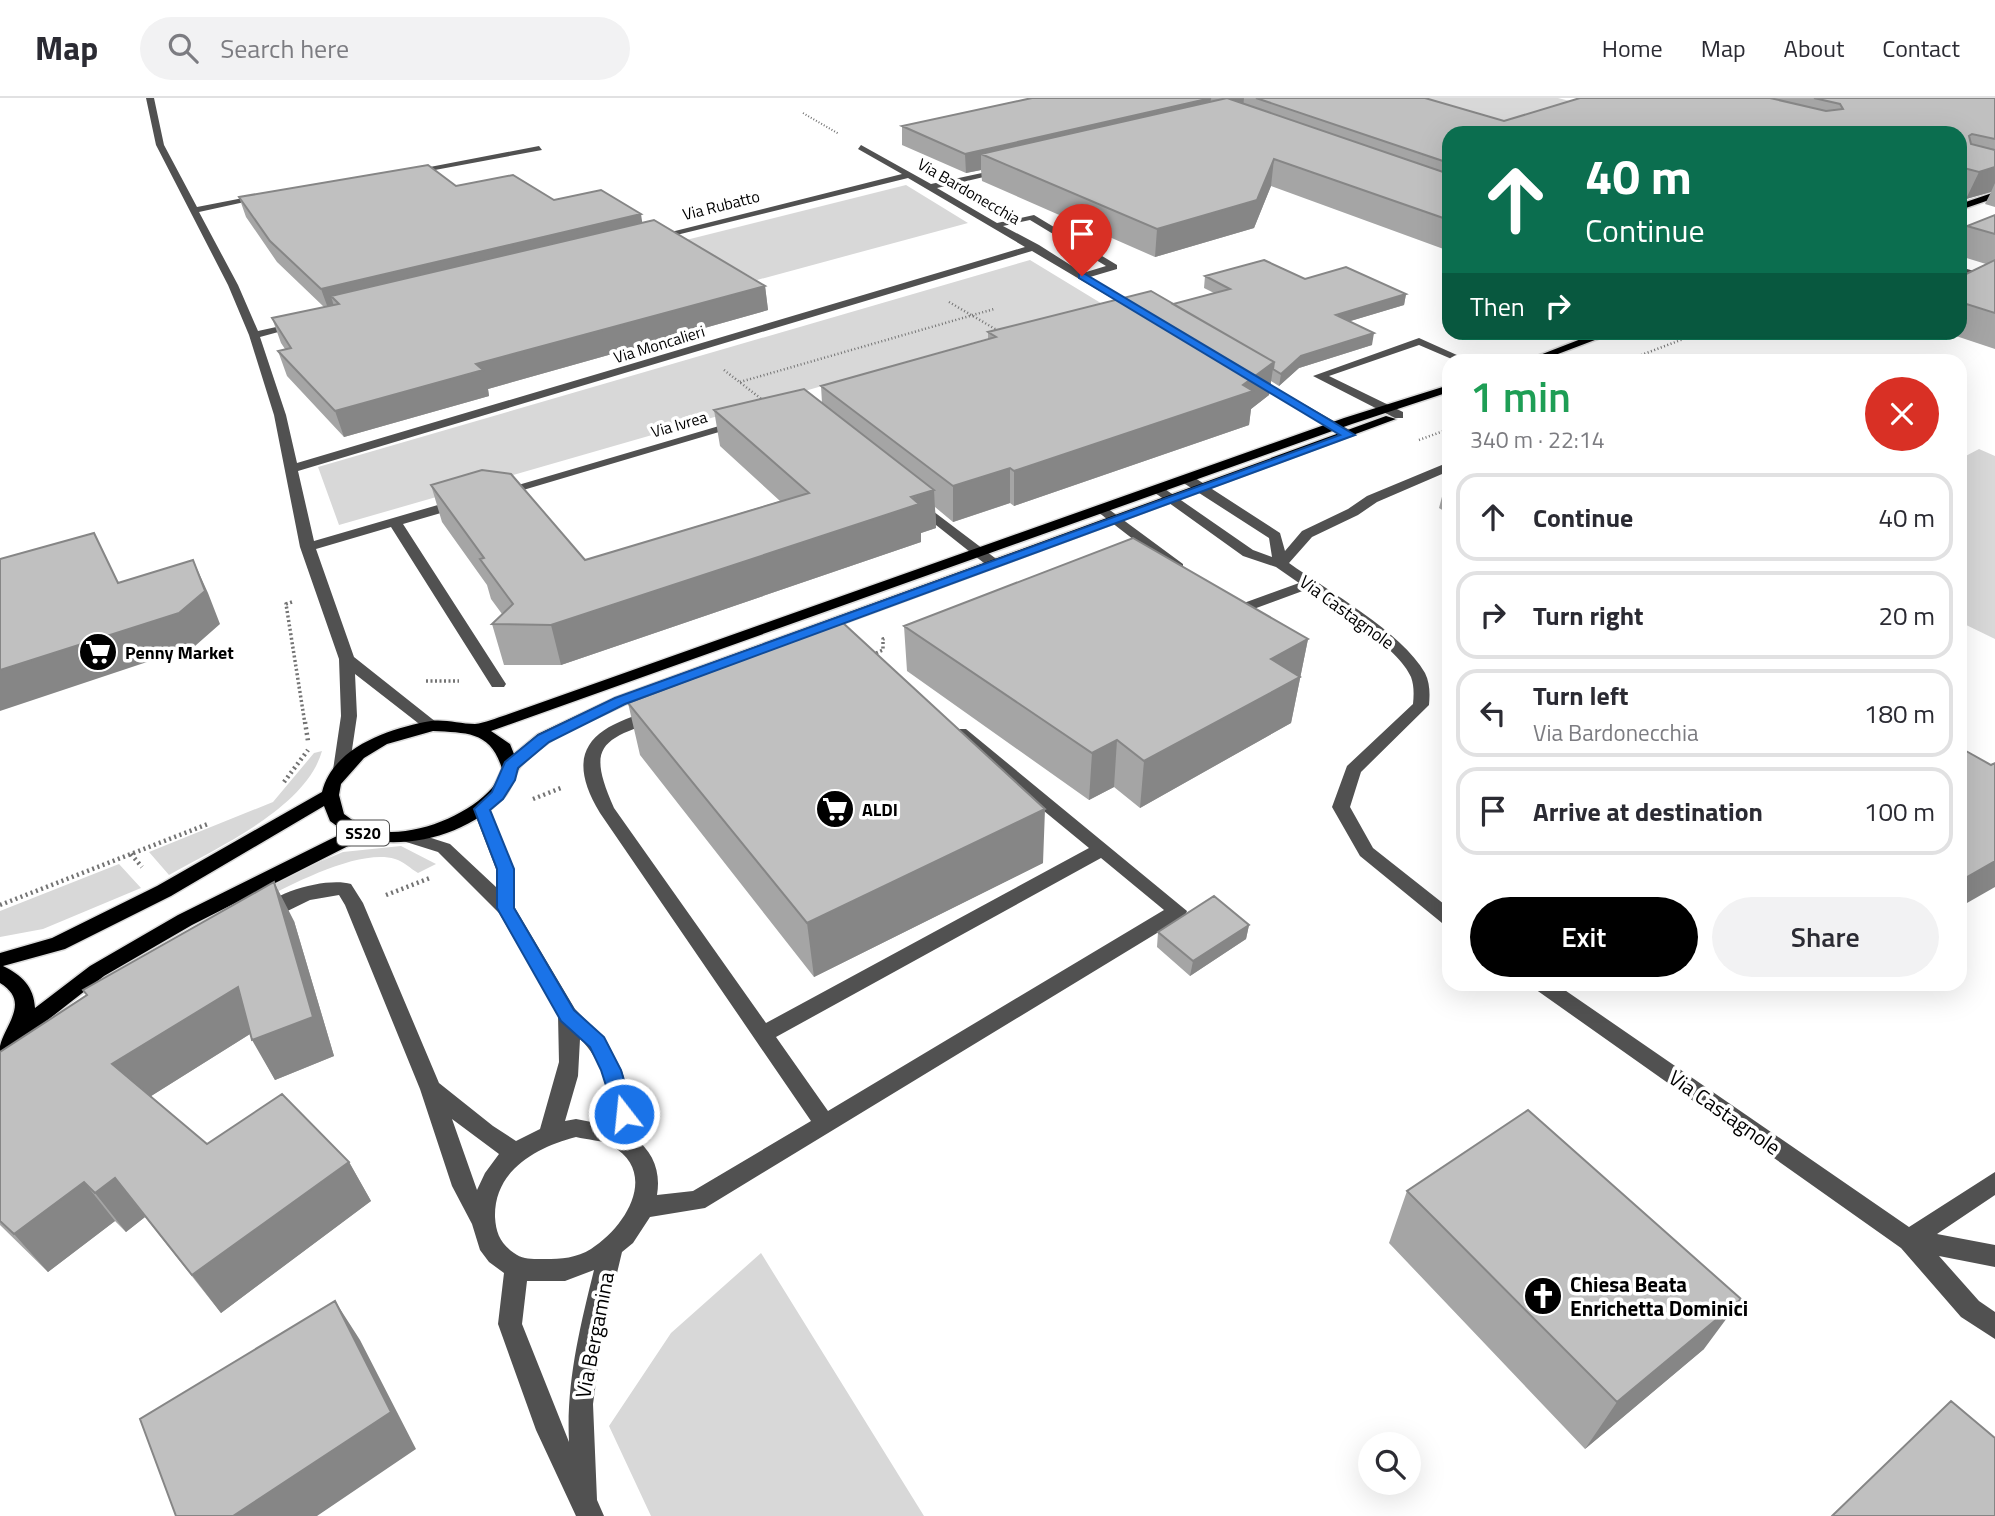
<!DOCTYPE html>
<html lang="en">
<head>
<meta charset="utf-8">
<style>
	body { margin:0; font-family:"Titillium Web",sans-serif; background:#f2f2f3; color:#2b2b33; height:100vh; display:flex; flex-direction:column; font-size:26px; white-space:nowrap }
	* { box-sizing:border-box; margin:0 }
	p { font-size:23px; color:#7c7c81 }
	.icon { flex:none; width:38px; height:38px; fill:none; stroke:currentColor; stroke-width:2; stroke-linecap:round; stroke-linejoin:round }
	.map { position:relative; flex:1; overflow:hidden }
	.details { position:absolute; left:1442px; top:256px; width:525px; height:637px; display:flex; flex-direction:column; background:#fff; border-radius:21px; box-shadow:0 7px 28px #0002 }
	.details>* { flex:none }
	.hud { position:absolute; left:1442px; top:28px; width:525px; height:214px; border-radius:21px; box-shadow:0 7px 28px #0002; background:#0b6e4f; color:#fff; overflow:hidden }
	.tools { position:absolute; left:1358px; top:1334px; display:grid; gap:14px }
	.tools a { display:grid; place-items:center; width:63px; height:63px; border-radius:50%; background:#fff; box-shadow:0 7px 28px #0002; font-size:35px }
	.pin { position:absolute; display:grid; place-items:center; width:60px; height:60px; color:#fff; margin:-72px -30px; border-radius:50% 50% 50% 0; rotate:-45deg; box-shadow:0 0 7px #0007 }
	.pin .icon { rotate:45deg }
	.me { position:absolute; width:77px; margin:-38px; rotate:344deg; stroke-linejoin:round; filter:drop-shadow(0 0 5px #0008) }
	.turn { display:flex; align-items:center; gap:24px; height:147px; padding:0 28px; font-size:32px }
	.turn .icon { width:91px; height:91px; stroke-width:2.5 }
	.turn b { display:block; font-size:49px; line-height:60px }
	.then { display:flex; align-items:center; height:66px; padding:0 28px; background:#0003; gap:14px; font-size:26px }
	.round { display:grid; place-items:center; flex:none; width:74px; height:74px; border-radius:37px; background:#f2f2f3 }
	.overview { display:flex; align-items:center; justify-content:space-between; height:119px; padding:0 28px }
	h1 { font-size:42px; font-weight:600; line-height:52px; color:#1e9e55 }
	.button { display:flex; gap:14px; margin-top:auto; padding:14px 28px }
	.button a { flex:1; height:80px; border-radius:42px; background:#000; color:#fff; font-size:28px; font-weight:600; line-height:80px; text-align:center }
	.button a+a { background:#f2f2f3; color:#2b2b33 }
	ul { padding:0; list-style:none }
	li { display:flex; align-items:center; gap:21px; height:88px; margin:0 14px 10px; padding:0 14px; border:4px solid #e1e1e2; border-radius:21px }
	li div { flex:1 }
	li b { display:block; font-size:26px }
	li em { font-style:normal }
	header { display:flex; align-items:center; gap:42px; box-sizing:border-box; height:98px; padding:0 35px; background:#fff; border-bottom:2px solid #e1e1e2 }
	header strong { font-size:33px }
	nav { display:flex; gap:38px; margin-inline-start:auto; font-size:24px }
	.search { width:490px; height:63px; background:#f2f2f3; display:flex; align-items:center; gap:18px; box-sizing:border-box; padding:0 24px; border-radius:38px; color:#7c7c81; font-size:26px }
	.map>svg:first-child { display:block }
	.green { fill:#d8d8d8 }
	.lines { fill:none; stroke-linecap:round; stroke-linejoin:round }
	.major-casing { stroke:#dbdbdb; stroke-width:3 }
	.path-far3 { stroke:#737373; stroke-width:2; stroke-dasharray:1 2; stroke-linecap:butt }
	.path-far2 { stroke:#737373; stroke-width:2.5; stroke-dasharray:1 2.5; stroke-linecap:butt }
	.path-far1 { stroke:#737373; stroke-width:3.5; stroke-dasharray:2 2.5; stroke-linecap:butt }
	.path { stroke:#737373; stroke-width:4.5; stroke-dasharray:2 3.5; stroke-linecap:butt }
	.minor { fill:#515151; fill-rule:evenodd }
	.major { fill:#000; fill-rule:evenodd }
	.wall { fill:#a5a5a5 }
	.shaded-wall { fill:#868686 }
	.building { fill:#c0c0c0; stroke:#868686; stroke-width:2 }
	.route { fill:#1a73e8; stroke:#114b97; stroke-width:2 }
	.labels { text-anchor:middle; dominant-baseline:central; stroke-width:7; stroke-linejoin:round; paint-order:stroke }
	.far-street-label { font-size:16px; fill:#000; stroke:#fff }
	.shield { fill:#fff; stroke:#4c4c4c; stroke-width:2 }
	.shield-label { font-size:16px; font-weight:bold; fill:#000 }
	.street-label { font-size:18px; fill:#000; stroke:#fff }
	.poi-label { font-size:18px; font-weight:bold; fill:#000; stroke:#fff; text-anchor:start }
	.near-street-label { font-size:21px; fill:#000; stroke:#fff }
	.near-poi-label { font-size:21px; font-weight:bold; fill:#000; stroke:#fff; text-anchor:start }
</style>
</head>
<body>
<header>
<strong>Map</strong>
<div class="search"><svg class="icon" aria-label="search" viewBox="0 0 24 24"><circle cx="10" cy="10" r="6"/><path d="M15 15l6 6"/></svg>Search here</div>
<nav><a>Home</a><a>Map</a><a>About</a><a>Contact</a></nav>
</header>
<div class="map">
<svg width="1995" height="1418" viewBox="0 0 1995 1418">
	<rect width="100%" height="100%" fill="#fff"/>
	<path class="green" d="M 1353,0 L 1558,0 L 1605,12 L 1449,35 Z
		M 906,87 L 968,125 L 757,182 L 686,142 Z
		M 1030,162 L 1104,207 L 339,427 L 318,369 Z
		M 1979,351 L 1995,358 L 1995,541 L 1960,524 L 1960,361 Z
		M 322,653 C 306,710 218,749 169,777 L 149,754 L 273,704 L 314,655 Z
		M 401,748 L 436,766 L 418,775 C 411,771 403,763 395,761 C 351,748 257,805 218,826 L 207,820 L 290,776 L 343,754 Z
		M 119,766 L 141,790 L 43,831 L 0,839 L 0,813 Z
		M 761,1155 L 924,1418 L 651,1418 L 609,1328 L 671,1235 Z"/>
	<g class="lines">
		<defs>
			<path id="major" d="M 1995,94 L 1995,100 L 1960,112 L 1960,106 Z
				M 1599,234 L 1616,234 L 1542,262 L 1527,262 Z
				M 1449,287 L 1449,294 L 1352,326 L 491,633 L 510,646 L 514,656 L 538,636 L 614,600 L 1386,318 L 1396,321 L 626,606 C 601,619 571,629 548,645 C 539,651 527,661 520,669 C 514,677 512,690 505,698 C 470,735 412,752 362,741 L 192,827 L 104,878 L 26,939 L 7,968 L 0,971 C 0,964 0,955 0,948 C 5,926 31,904 0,885 L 0,855 L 52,840 L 157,788 L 322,694 C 333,649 390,630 431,623 C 445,621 460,626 475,626 C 485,625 496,620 506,617 L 1344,320 ZM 433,633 C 467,635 491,633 502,671 C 499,677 496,685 492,690 C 466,720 400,746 362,728 C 356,725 350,720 344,716 L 339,697 L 341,686 L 364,660 L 387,646 ZM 324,708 L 330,723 L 345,734 L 178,817 L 90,868 L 35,910 C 34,889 22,877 3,868 L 65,851 L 171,798 Z"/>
		</defs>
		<use href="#major" class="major-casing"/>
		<path class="path-far3" d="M 803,15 L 839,36"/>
		<path class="path-far2" d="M 949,204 L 1002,235
			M 1628,262 L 1702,234
			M 724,272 L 764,303
			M 740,284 L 994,211
			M 1419,342 L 1449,331"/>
		<path class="path-far1" d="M 292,504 L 286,506 L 305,626
			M 872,557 L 883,552 L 883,541 L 886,540
			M 426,583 L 459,583"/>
		<path class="path" d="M 305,624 L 308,643
			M 284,684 L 308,652
			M 533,701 L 561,690
			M 131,756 L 142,769
			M 386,797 L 430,780
			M 0,807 L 208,726"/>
		<path class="minor" d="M 146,0 L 154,0 L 164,47 L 197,109 L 264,96 L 268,99 L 199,114 L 238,187 L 258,233 L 299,224 L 304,227 L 260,239 L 286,317 L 297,365 L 1025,149 L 908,80 L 652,143 L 647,140 L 902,76 L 858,51 L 861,47 L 931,86 L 1005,70 L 1005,74 L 937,90 L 997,125 L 1034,117 L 1117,167 L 1117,171 L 1090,179 L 1144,212 L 1135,214 L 1032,153 L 298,373 L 314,443 L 455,402 L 465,402 L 465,408 L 403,426 L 506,586 L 504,589 L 492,589 L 391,429 L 316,451 L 354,559 L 441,628 L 439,632 L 427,632 L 355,576 L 357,618 L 349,672 L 341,678 L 333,672 L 341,618 L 339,561 L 300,449 L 274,317 L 249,237 L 228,187 L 156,47 ZM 1030,122 L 1106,168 L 1083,175 L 1039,147 L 1003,128 Z
			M 539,48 L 542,52 L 408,77 L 404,74 Z
			M 1960,169 L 1995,179 L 1995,185 L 1960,175 Z
			M 1419,240 L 1468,262 L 1454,262 L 1419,247 L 1329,278 L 1403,314 L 1403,320 L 1395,320 L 1313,278 Z
			M 1250,275 L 1353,334 L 1355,337 L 1345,340 L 1246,280 L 1244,278 Z
			M 736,323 L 746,326 L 506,397 L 501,398 L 494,394 Z
			M 1449,364 L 1449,373 L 1377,404 L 1358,417 L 1312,439 L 1289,465 C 1328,493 1402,534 1425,575 C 1430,585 1430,596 1429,607 L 1361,674 L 1350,709 L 1373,750 L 1449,810 L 1449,827 L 1442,825 L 1360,758 L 1332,709 L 1347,668 L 1413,606 C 1414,596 1414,587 1411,579 C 1399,550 1335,510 1308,491 L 1240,516 L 1230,516 L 1230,510 L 1299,485 L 1276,469 L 1243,458 L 1151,392 L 1157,388 L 1162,389 L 1253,452 L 1272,459 L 1269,440 L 1182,384 L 1182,378 L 1192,378 L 1280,435 L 1285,453 L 1302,433 L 1348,411 L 1367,398 Z
			M 917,401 L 999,463 L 999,469 L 989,469 L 912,408 L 912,402 Z
			M 1103,407 L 1183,466 L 1183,472 L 1173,472 L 1098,414 L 1098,408 Z
			M 655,612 L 661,613 L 663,617 L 661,621 C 601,642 586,647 614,710 L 766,925 L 1089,750 L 954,639 L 952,635 L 954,631 L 966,631 L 1187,813 L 1185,818 L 705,1110 L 650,1119 L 633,1145 L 622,1154 L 603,1234 L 593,1306 L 597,1402 L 604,1418 L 576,1418 L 536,1332 L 498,1226 L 504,1175 L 489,1164 L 480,1152 L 472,1126 L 452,1088 L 420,991 L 345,807 L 339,797 L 310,802 L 267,823 L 260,821 L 257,816 C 270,794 327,779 351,786 L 363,805 L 439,985 L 493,1028 L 516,1043 L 540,1031 L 559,964 L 558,917 L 499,815 L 438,754 L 403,743 L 400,739 L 409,733 L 450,746 L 496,789 L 496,771 L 473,711 L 476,707 L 488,707 L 514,771 L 515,810 L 575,911 L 607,944 L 622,973 L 635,1016 L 634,1039 C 653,1054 661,1073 657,1097 L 693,1093 L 811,1023 L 600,715 C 562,652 593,628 655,612 ZM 1101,760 L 1164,812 L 828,1013 L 776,939 ZM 580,941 C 601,960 614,1001 612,1028 L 576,1021 L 565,1023 L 578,978 ZM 452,1021 L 499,1056 L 485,1075 L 477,1092 ZM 576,1039 C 587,1042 603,1042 612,1048 C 659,1075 626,1129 591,1151 C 577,1160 561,1161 545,1161 C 533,1161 523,1162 514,1155 C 500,1145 496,1135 495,1119 C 494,1072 537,1049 576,1039 ZM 594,1172 C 580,1229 566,1285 569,1344 L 522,1226 L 527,1183 L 565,1183 Z
			M 1532,886 L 1556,886 L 1909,1129 L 1995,1074 L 1995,1097 L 1937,1136 L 1995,1147 L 1995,1169 L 1939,1158 L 1979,1203 L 1995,1214 L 1995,1241 L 1961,1219 L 1901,1150 L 1535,891 Z"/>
		<use href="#major" class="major"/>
	</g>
	<path class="wall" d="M 1032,0 L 1425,0 L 1504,23 L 1580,0 L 1995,0 L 1995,109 L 1985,106 L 1991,94 L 1966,101 L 1960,99 L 1960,35 L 1449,35 L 1449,153 L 1271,88 L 1254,130 L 1155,159 L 982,83 L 981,72 L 966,75 L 902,47 L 902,28 Z
		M 456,88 L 554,102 L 642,124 L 765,188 L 768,212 L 488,291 L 489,298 L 344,339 L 287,278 L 278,253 L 285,251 L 281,245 L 272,220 L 324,209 L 277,164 L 246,119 L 239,99 Z
		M 1995,117 L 1995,251 L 1944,234 L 1960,234 L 1960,179 L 1986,166 L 1960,158 L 1960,142 L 1967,128 Z
		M 1205,178 L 1305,181 L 1406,196 L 1404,207 L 1350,223 L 1372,247 L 1299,270 L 1279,288 L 1271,283 L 1269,297 L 1251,311 L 1249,327 L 1014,408 L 1010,405 L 953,424 L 935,409 L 936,430 L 921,435 L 921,444 L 561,567 L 504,567 L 492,526 L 502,516 L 491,501 L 487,487 L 442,424 L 431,387 L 585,462 L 780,403 L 720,348 L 714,312 L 822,305 L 821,288 L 988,241 L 988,234 L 1173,206 L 1214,195 L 1204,190 Z
		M 1449,372 L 1449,416 L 1439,410 Z
		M 904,528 L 1308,541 L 1291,625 L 1140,710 L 1114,689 L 1089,702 L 907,573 Z
		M 628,605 L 1043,765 L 814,879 L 640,657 Z
		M 294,823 L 334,958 L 275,982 L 250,936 L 151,998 L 207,1046 L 349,1064 L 371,1103 L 221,1215 L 145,1119 L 126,1134 L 115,1123 L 48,1174 L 0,1127 L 0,954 L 87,897 L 83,892 Z
		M 1249,827 L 1246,841 L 1190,878 L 1157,849 L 1158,834 Z
		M 1407,1093 L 1704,1251 L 1585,1351 L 1389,1145 Z"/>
	<path class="shaded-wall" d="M 1211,0 L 1209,18 L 981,56 L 981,72 L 966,75 L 965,56 Z
		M 1226,0 L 1244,0 L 1243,10 L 1224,14 Z
		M 1274,61 L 1271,88 L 1254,130 L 1155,159 L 1157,131 Z
		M 1995,69 L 1995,85 L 1991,94 L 1966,101 L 1979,74 Z
		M 641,116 L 644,136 L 331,198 L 335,212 L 329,213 L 321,191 Z
		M 765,188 L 768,212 L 488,291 L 489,298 L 344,339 L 335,313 L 476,266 Z
		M 1406,196 L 1404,207 L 1334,228 L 1336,217 Z
		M 1374,235 L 1372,247 L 1299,270 L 1279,288 L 1281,276 L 1301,258 Z
		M 1274,264 L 1269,297 L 1251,311 L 1249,327 L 1014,408 L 1014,373 L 1243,287 Z
		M 1010,370 L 1010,405 L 953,424 L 953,388 Z
		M 934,392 L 936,430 L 921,435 L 921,444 L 561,567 L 551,527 Z
		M 193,462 L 208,495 L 220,526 L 195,548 L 0,613 L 0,572 Z
		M 1308,541 L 1291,625 L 1140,710 L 1144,663 L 1271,561 Z
		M 1117,642 L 1114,689 L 1089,702 L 1092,655 Z
		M 1045,711 L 1043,765 L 814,879 L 807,825 Z
		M 1995,763 L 1995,789 L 1960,809 L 1960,783 Z
		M 274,784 L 294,823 L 334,958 L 275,982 L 252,942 Z
		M 1249,827 L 1246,841 L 1190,878 L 1193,863 Z
		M 238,889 L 261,929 L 140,1005 L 112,966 Z
		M 349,1064 L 371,1103 L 221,1215 L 192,1177 Z
		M 115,1080 L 145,1119 L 126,1134 L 95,1095 Z
		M 84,1084 L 115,1123 L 48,1174 L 14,1136 Z
		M 1741,1201 L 1704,1251 L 1585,1351 L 1617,1304 Z
		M 335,1203 L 360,1242 L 416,1351 L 317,1418 L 233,1418 Z"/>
	<path class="building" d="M 1032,0 L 1211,0 L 965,56 L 902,28 Z
		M 1227,0 L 1449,76 L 1449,122 L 1274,61 L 1257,102 L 1157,131 L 981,56 Z
		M 1256,0 L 1425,0 L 1504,23 L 1580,0 L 1770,0 L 1826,13 L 1843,11 L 1840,6 L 1814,0 L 1995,0 L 1995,41 L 1972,36 L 1969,38 L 1971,46 L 1995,52 L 1995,69 L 1979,74 L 1960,69 L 1960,35 L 1449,35 L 1449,65 Z
		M 428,67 L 456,88 L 513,77 L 554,102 L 601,92 L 641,116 L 321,191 L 270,143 L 239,99 Z
		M 1995,117 L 1995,136 L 1967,128 Z
		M 654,122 L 765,188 L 476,266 L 483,272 L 335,313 L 278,253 L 291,250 L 272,220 L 339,206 L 331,198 Z
		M 1264,162 L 1305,181 L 1346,169 L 1406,196 L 1336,217 L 1374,235 L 1301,258 L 1281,276 L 1273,271 L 1274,264 L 1173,206 L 1230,191 L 1205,178 Z
		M 1995,162 L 1995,215 L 1960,204 L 1960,179 Z
		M 1151,193 L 1274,264 L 1243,287 L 1253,293 L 1014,373 L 1010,370 L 953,388 L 821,288 L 996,239 L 988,234 Z
		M 804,291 L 934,392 L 911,399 L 919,406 L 551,527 L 492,526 L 513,506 L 480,461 L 484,460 L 431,387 L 482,372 L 511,376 L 585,462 L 809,395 L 714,312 Z
		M 94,435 L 118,485 L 193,462 L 205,493 L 179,515 L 0,572 L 0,461 Z
		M 1133,440 L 1308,541 L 1271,561 L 1300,579 L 1144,663 L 1117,642 L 1092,655 L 904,528 Z
		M 842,524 L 1045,711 L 807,825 L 628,605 Z
		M 1966,653 L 1991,667 L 1995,665 L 1995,763 L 1960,783 L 1960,656 Z
		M 274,784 L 313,919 L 252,942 L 238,889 L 112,966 L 207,1046 L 282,996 L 349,1064 L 192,1177 L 115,1080 L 95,1095 L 84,1084 L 14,1136 L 0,1123 L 0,954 L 87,897 L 83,892 Z
		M 1214,798 L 1249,827 L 1193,863 L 1158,834 Z
		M 1528,1012 L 1741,1201 L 1617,1304 L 1407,1093 Z
		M 335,1203 L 391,1314 L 233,1418 L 176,1418 L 140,1321 Z
		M 1951,1303 L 1995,1340 L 1995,1418 L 1832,1418 Z"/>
	<path class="route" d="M 1079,176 L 1085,176 L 1355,337 L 625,606 L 549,644 L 518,670 L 515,682 L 503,701 L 490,712 L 514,771 L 514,810 L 574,912 L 604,939 L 621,972 L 634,1016 L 631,1022 L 617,1022 L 601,972 L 590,949 L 561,923 L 497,810 L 497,771 L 474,711 L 492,694 L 505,664 L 538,637 L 615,600 L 1340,337 L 1079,180 Z"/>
	<defs>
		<symbol id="supermarket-disc" viewBox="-11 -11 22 22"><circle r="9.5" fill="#000" stroke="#fff"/><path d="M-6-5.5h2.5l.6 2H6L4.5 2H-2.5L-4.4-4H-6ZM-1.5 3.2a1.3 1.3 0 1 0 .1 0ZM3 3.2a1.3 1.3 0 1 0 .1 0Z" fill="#fff"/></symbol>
		<symbol id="church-disc" viewBox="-11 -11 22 22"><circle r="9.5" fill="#000" stroke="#fff"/><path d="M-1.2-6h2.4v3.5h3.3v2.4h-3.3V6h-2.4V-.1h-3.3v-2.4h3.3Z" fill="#fff"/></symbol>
	</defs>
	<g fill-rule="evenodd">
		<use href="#supermarket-disc" x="76" y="532" width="44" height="44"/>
		<use href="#supermarket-disc" x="813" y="689" width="44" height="44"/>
		<use href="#church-disc" x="1521" y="1176" width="44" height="44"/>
	</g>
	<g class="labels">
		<g class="far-street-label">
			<text transform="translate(969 93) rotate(30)">Via Bardonecchia</text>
			<text transform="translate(721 107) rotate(-14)">Via Rubatto</text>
			<text transform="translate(659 246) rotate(-17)">Via Moncalieri</text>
			<text transform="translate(679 326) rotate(-16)">Via Ivrea</text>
		</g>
		<rect class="shield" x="337" y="722.5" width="52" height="25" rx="5"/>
		<g class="shield-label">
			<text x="363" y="735">SS20</text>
		</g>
		<g class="street-label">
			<text transform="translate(1347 514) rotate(36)">Via Castagnole</text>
		</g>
		<g class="poi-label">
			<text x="125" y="554">Penny Market</text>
			<text x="862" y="711">ALDI</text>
		</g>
		<g class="near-street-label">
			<text transform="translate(1725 1014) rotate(35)">Via Castagnole</text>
			<text transform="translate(594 1237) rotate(-79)">Via Bergamina</text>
		</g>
		<g class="near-poi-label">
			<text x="1570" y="1186">Chiesa Beata<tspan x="1570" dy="24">Enrichetta Dominici</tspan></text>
		</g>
	</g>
</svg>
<div class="tools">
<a><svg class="icon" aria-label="search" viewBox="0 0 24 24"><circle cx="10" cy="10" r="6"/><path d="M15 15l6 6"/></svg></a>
</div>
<div class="pin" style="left:1082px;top:178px;background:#d93025"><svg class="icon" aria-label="arrive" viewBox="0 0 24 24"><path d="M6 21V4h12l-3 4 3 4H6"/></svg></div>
<svg class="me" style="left:624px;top:1016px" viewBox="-20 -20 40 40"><circle r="17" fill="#1a73e8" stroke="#fff" stroke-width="3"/><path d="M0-11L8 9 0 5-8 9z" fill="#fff"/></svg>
<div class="hud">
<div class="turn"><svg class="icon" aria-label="ahead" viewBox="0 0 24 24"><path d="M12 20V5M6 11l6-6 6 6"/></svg><div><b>40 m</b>Continue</div></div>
<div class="then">Then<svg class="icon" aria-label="right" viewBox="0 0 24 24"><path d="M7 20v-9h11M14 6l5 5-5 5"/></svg></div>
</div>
<section class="details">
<div class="overview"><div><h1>1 min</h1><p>340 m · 22:14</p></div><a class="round" style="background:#d93025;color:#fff"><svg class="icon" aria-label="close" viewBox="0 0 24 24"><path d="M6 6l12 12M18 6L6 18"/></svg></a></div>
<ul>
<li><svg class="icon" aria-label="ahead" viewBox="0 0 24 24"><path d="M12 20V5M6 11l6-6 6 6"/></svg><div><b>Continue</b></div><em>40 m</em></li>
<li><svg class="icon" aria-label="right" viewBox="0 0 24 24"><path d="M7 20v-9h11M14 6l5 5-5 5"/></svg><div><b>Turn right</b></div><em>20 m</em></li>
<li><svg class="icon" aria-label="left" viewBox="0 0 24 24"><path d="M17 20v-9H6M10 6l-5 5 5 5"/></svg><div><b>Turn left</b><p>Via Bardonecchia</p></div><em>180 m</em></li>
<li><svg class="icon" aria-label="arrive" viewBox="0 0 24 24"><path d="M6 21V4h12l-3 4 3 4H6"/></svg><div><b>Arrive at destination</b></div><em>100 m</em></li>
</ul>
<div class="button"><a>Exit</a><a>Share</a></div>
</section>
</div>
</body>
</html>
